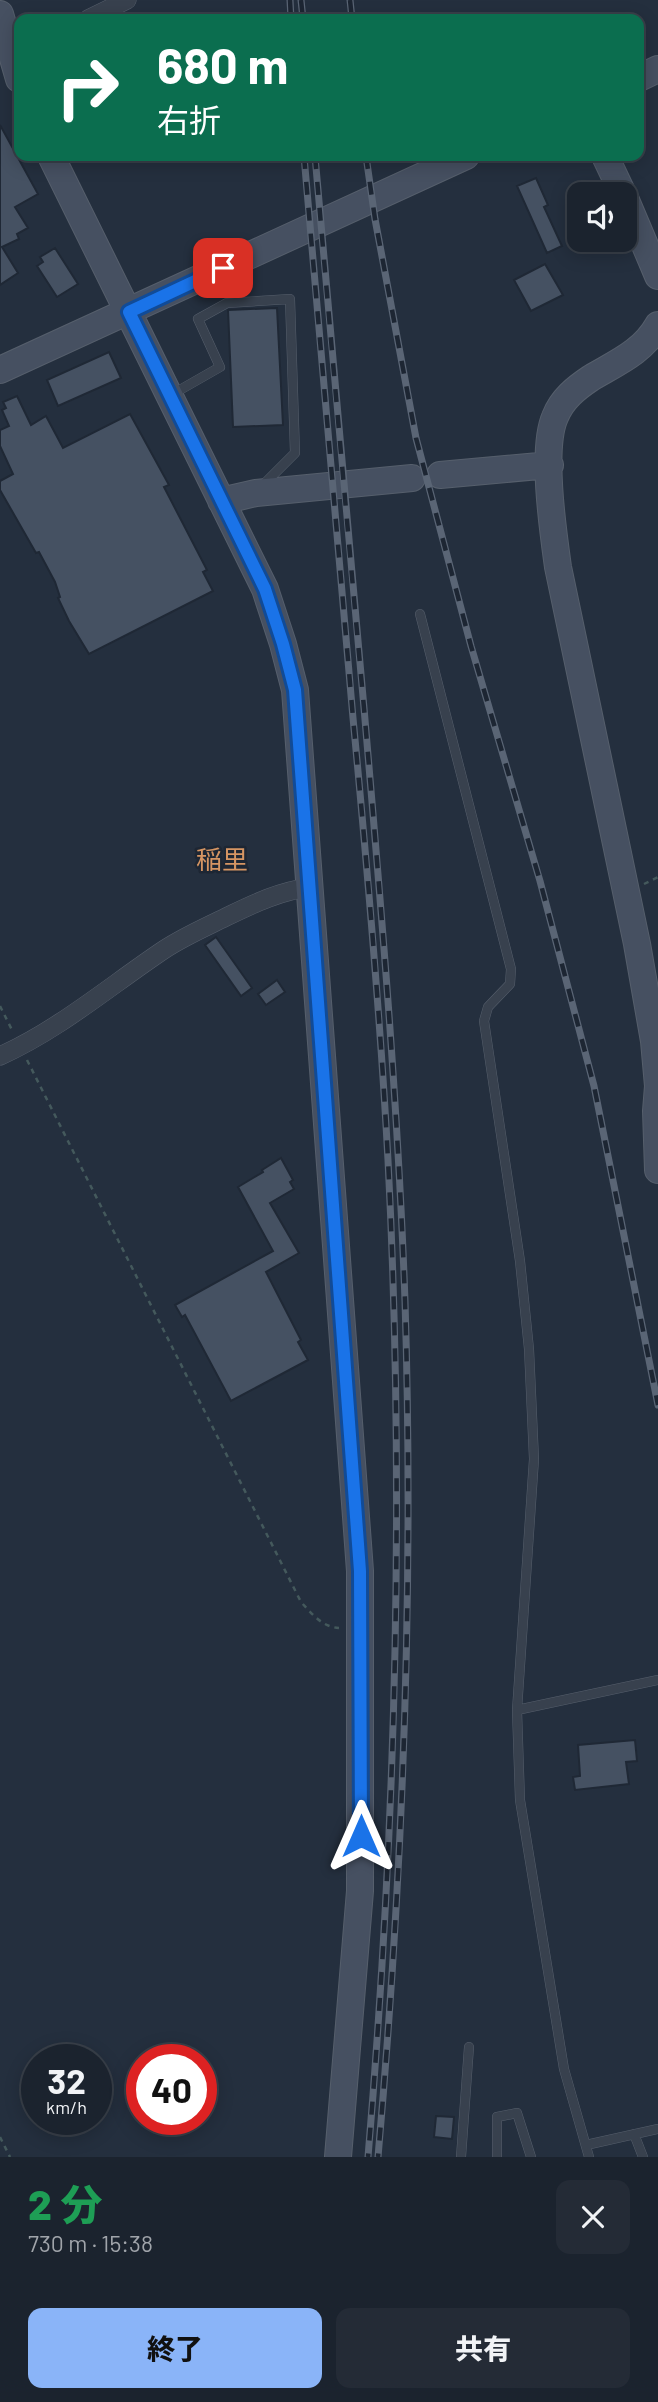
<!DOCTYPE html>
<html lang="ja">
<head>
<meta charset="utf-8">
<style>
	body { margin:0; font-family:Barlow,"Noto Sans JP",sans-serif; background:#242b36; color:#f1f3f6; height:100vh; display:flex; flex-direction:column; font-size:26px; white-space:nowrap }
	* { box-sizing:border-box; margin:0 }
	p { font-size:23px; color:#a0a4aa }
	.icon { flex:none; width:38px; height:38px; fill:none; stroke:currentColor; stroke-width:2; stroke-linecap:round; stroke-linejoin:round }
	.map { position:relative; height:2157px; overflow:hidden }
	.sheet { display:flex; flex-direction:column; background:#1b232e; flex:1 }
	.sheet>* { flex:none }
	.banner { position:absolute; left:14px; top:14px; width:630px; height:147px; border-radius:14px; box-shadow:0 4px 18px #0003,0 0 0 2px #39404a; background:#0b6e4f; color:#fff; overflow:hidden }
	.buttons { position:absolute; left:567px; top:182px; display:grid; gap:14px }
	.buttons a { display:grid; place-items:center; width:70px; height:70px; border-radius:14px; background:#1b232e; box-shadow:0 4px 18px #0003,0 0 0 2px #39404a; font-size:35px }
	.speed { position:absolute; left:21px; top:2044px; display:flex; gap:14px; font-size:35px; font-weight:700; text-align:center }
	.speed>* { display:grid; place-content:center; width:91px; height:91px; border-radius:50%; background:#1b232e; box-shadow:0 4px 18px #0003,0 0 0 2px #39404a; line-height:1 }
	.speed small { font-size:18px; font-weight:400 }
	.speed .limit { border:10px solid #d22; background:#fff; color:#111 }
	.pin { position:absolute; display:grid; place-items:center; width:60px; height:60px; color:#fff; margin:-30px; border-radius:14px; box-shadow:0 4px 10px #0006 }
	.me { position:absolute; width:77px; margin:-38px; rotate:0deg; stroke-linejoin:round; filter:drop-shadow(0 0 5px #0008) }
	.turn { display:flex; align-items:center; gap:24px; height:147px; padding:0 28px; font-size:32px }
	.turn .icon { width:91px; height:91px; stroke-width:2.5 }
	.turn b { display:block; font-size:49px; line-height:60px }
	.round { display:grid; place-items:center; flex:none; width:74px; height:74px; border-radius:14px; background:#242b36 }
	.overview { display:flex; align-items:center; justify-content:space-between; height:119px; padding:0 28px }
	h1 { font-size:42px; font-weight:800; line-height:52px; color:#1e9e55 }
	.action { display:flex; gap:14px; margin-top:auto; padding:14px 28px }
	.action a { flex:1; height:80px; border-radius:14px; background:#8ab4f8; color:#111; font-size:28px; font-weight:800; line-height:80px; text-align:center }
	.action a+a { background:#242b36; color:#f1f3f6 }
	.map>svg:first-child { display:block }
	.building { fill:#455162; stroke:#1f2835; stroke-width:2 }
	.lines { fill:none; stroke-linecap:round; stroke-linejoin:round }
	.lane-casing { stroke:#565f6c; stroke-width:10 }
	.street-casing { stroke:#565f6c; stroke-width:19 }
	.secondary-casing { stroke:#565f6c; stroke-width:28 }
	.path { stroke:#44595c; stroke-width:2.5; stroke-dasharray:5 5; stroke-linecap:butt }
	.lane { stroke:#38414e; stroke-width:9 }
	.street { stroke:#38414e; stroke-width:18 }
	.secondary { stroke:#465061; stroke-width:26 }
	.rail-casing { stroke:#5a6575; stroke-width:7 }
	.rail { stroke:#1d2633; stroke-width:4.5; stroke-dasharray:13; stroke-linecap:butt }
	.route-casing { stroke:#114b97; stroke-width:18 }
	.route { stroke:#1a73e8; stroke-width:12 }
	.labels { text-anchor:middle; dominant-baseline:central; stroke-width:5; stroke-linejoin:round; paint-order:stroke }
	.quarter-label { font-size:26px; fill:#d59563; stroke:#1d2633 }
</style>
</head>
<body>
<div class="map">
<svg width="658" height="2157" viewBox="0 0 658 2157">
	<rect width="100%" height="100%" fill="#242f3e"/>
	<path class="building" d="M 0,125 L 38,194 L 15,207 L 28,228 L 17,234 L 19,239 L 2,247 L 18,273 L 0,285 Z
		M 536,178 L 548,205 L 544,207 L 562,246 L 547,253 L 517,186 Z
		M 55,248 L 78,284 L 57,297 L 37,266 L 43,262 L 40,257 Z
		M 545,264 L 563,295 L 531,311 L 514,280 Z
		M 277,308 L 283,425 L 233,427 L 228,310 Z
		M 109,352 L 121,378 L 58,406 L 47,380 Z
		M 17,396 L 31,425 L 46,416 L 63,448 L 130,414 L 169,485 L 164,487 L 207,570 L 203,572 L 213,591 L 89,654 L 69,621 L 58,598 L 60,597 L 55,582 L 39,552 L 36,553 L 0,490 L 0,481 L 13,474 L 0,446 L 0,430 L 9,426 L 2,410 L 6,408 L 3,402 Z
		M 216,937 L 252,988 L 241,996 L 205,945 Z
		M 277,980 L 285,992 L 266,1005 L 258,994 Z
		M 281,1158 L 293,1180 L 290,1182 L 294,1189 L 270,1203 L 299,1253 L 266,1272 L 301,1340 L 298,1342 L 308,1360 L 231,1401 L 185,1315 L 182,1317 L 175,1305 L 273,1251 L 238,1187 L 263,1172 L 262,1170 Z
		M 635,1740 L 637,1761 L 626,1762 L 629,1784 L 575,1790 L 573,1777 L 580,1776 L 578,1745 Z
		M 436,2116 L 454,2117 L 452,2139 L 434,2137 Z"/>
	<g class="lines">
		<defs>
			<path id="lane" d="M 171,395 L 220,367 L 198,319 L 227,303 L 290,299 L 295,453 L 263,485
				M 420,614 L 511,969 L 510,984 L 488,1007 L 484,1021 L 520,1261 L 529,1349 L 534,1459 L 517,1710 L 520,1800 L 564,2069 L 589,2157
				M 517,1710 L 658,1680
				M 634,2134 L 643,2157
				M 586,2145 L 658,2129
				M 461,2157 L 469,2047
				M 497,2157 L 497,2117 L 517,2113 L 531,2157"/>
			<path id="street" d="M 88,19 L 127,0
				M 0,1056 C 60,1029 111,985 165,949 C 185,936 206,927 226,917 C 255,903 280,891 311,887"/>
			<path id="secondary" d="M 0,14 L 19,79
				M 639,78 L 658,69
				M 51,156 L 265,589 L 283,644 L 295,690 L 360,1571 L 360,1891 L 338,2157
				M 605,156 L 623,194
				M 625,198 L 658,276
				M 658,325 C 643,352 616,363 591,378 C 576,388 562,399 555,417 C 541,449 553,531 558,567 L 637,944 L 654,1041 L 658,1086 L 656,1111 L 658,1170
				M 0,370 L 466,156
				M 440,475 L 550,465
				M 221,501 L 256,493 L 412,478"/>
		</defs>
		<use href="#lane" class="lane-casing"/>
		<use href="#street" class="street-casing"/>
		<use href="#secondary" class="secondary-casing"/>
		<path class="path" d="M 644,884 L 658,877
			M 0,1006 L 13,1032
			M 27,1060 L 301,1602 C 312,1614 322,1627 339,1628
			M 0,2137 L 10,2157"/>
		<use href="#lane" class="lane"/>
		<use href="#street" class="street"/>
		<use href="#secondary" class="secondary"/>
		<defs>
			<path id="rail" d="M 290,0 L 291,19
				M 301,0 L 303,19
				M 350,0 L 352,19
				M 304,156 C 320,343 337,531 353,718 C 367,865 380,1012 388,1160 C 405,1493 396,1825 368,2157
				M 315,156 C 331,340 347,524 364,708 C 381,906 398,1103 405,1301 C 414,1587 403,1872 378,2157
				M 366,156 L 375,219 L 416,438 L 471,646 L 540,881 L 594,1086 L 658,1405"/>
		</defs>
		<use href="#rail" class="rail-casing"/>
		<use href="#rail" class="rail"/>
	</g>
	<g class="lines">
		<defs>
			<path id="route" d="M 223,268 L 129,312 L 265,589 L 283,644 L 295,690 L 360,1571 L 361,1836"/>
		</defs>
		<use href="#route" class="route-casing"/>
		<use href="#route" class="route"/>
	</g>
	<g class="labels">
		<g class="quarter-label">
			<text x="222" y="858">稲里</text>
		</g>
	</g>
</svg>
<div class="buttons">
<a><svg class="icon" aria-label="sound" viewBox="0 0 24 24"><path d="M4 9h4l5-4v14l-5-4H4zM17 9q2 3 0 6"/></svg></a>
</div>
<div class="speed"><div>32<small>km/h</small></div><div class="limit">40</div></div>
<div class="pin" style="left:223px;top:268px;background:#d93025"><svg class="icon" aria-label="arrive" viewBox="0 0 24 24"><path d="M6 21V4h12l-3 4 3 4H6"/></svg></div>
<svg class="me" style="left:361px;top:1836px" viewBox="-20 -20 40 40"><path d="M0-17L14 15 0 8-14 15z" fill="#1a73e8" stroke="#fff" stroke-width="4"/></svg>
<div class="banner">
<div class="turn"><svg class="icon" aria-label="right" viewBox="0 0 24 24"><path d="M7 20v-9h11M14 6l5 5-5 5"/></svg><div><b>680 m</b>右折</div></div>
</div>
</div>
<section class="sheet">
<div class="overview"><div><h1>2 分</h1><p>730 m · 15:38</p></div><a class="round"><svg class="icon" aria-label="close" viewBox="0 0 24 24"><path d="M6 6l12 12M18 6L6 18"/></svg></a></div>
<div class="action"><a>終了</a><a>共有</a></div>
</section>
</body>
</html>
